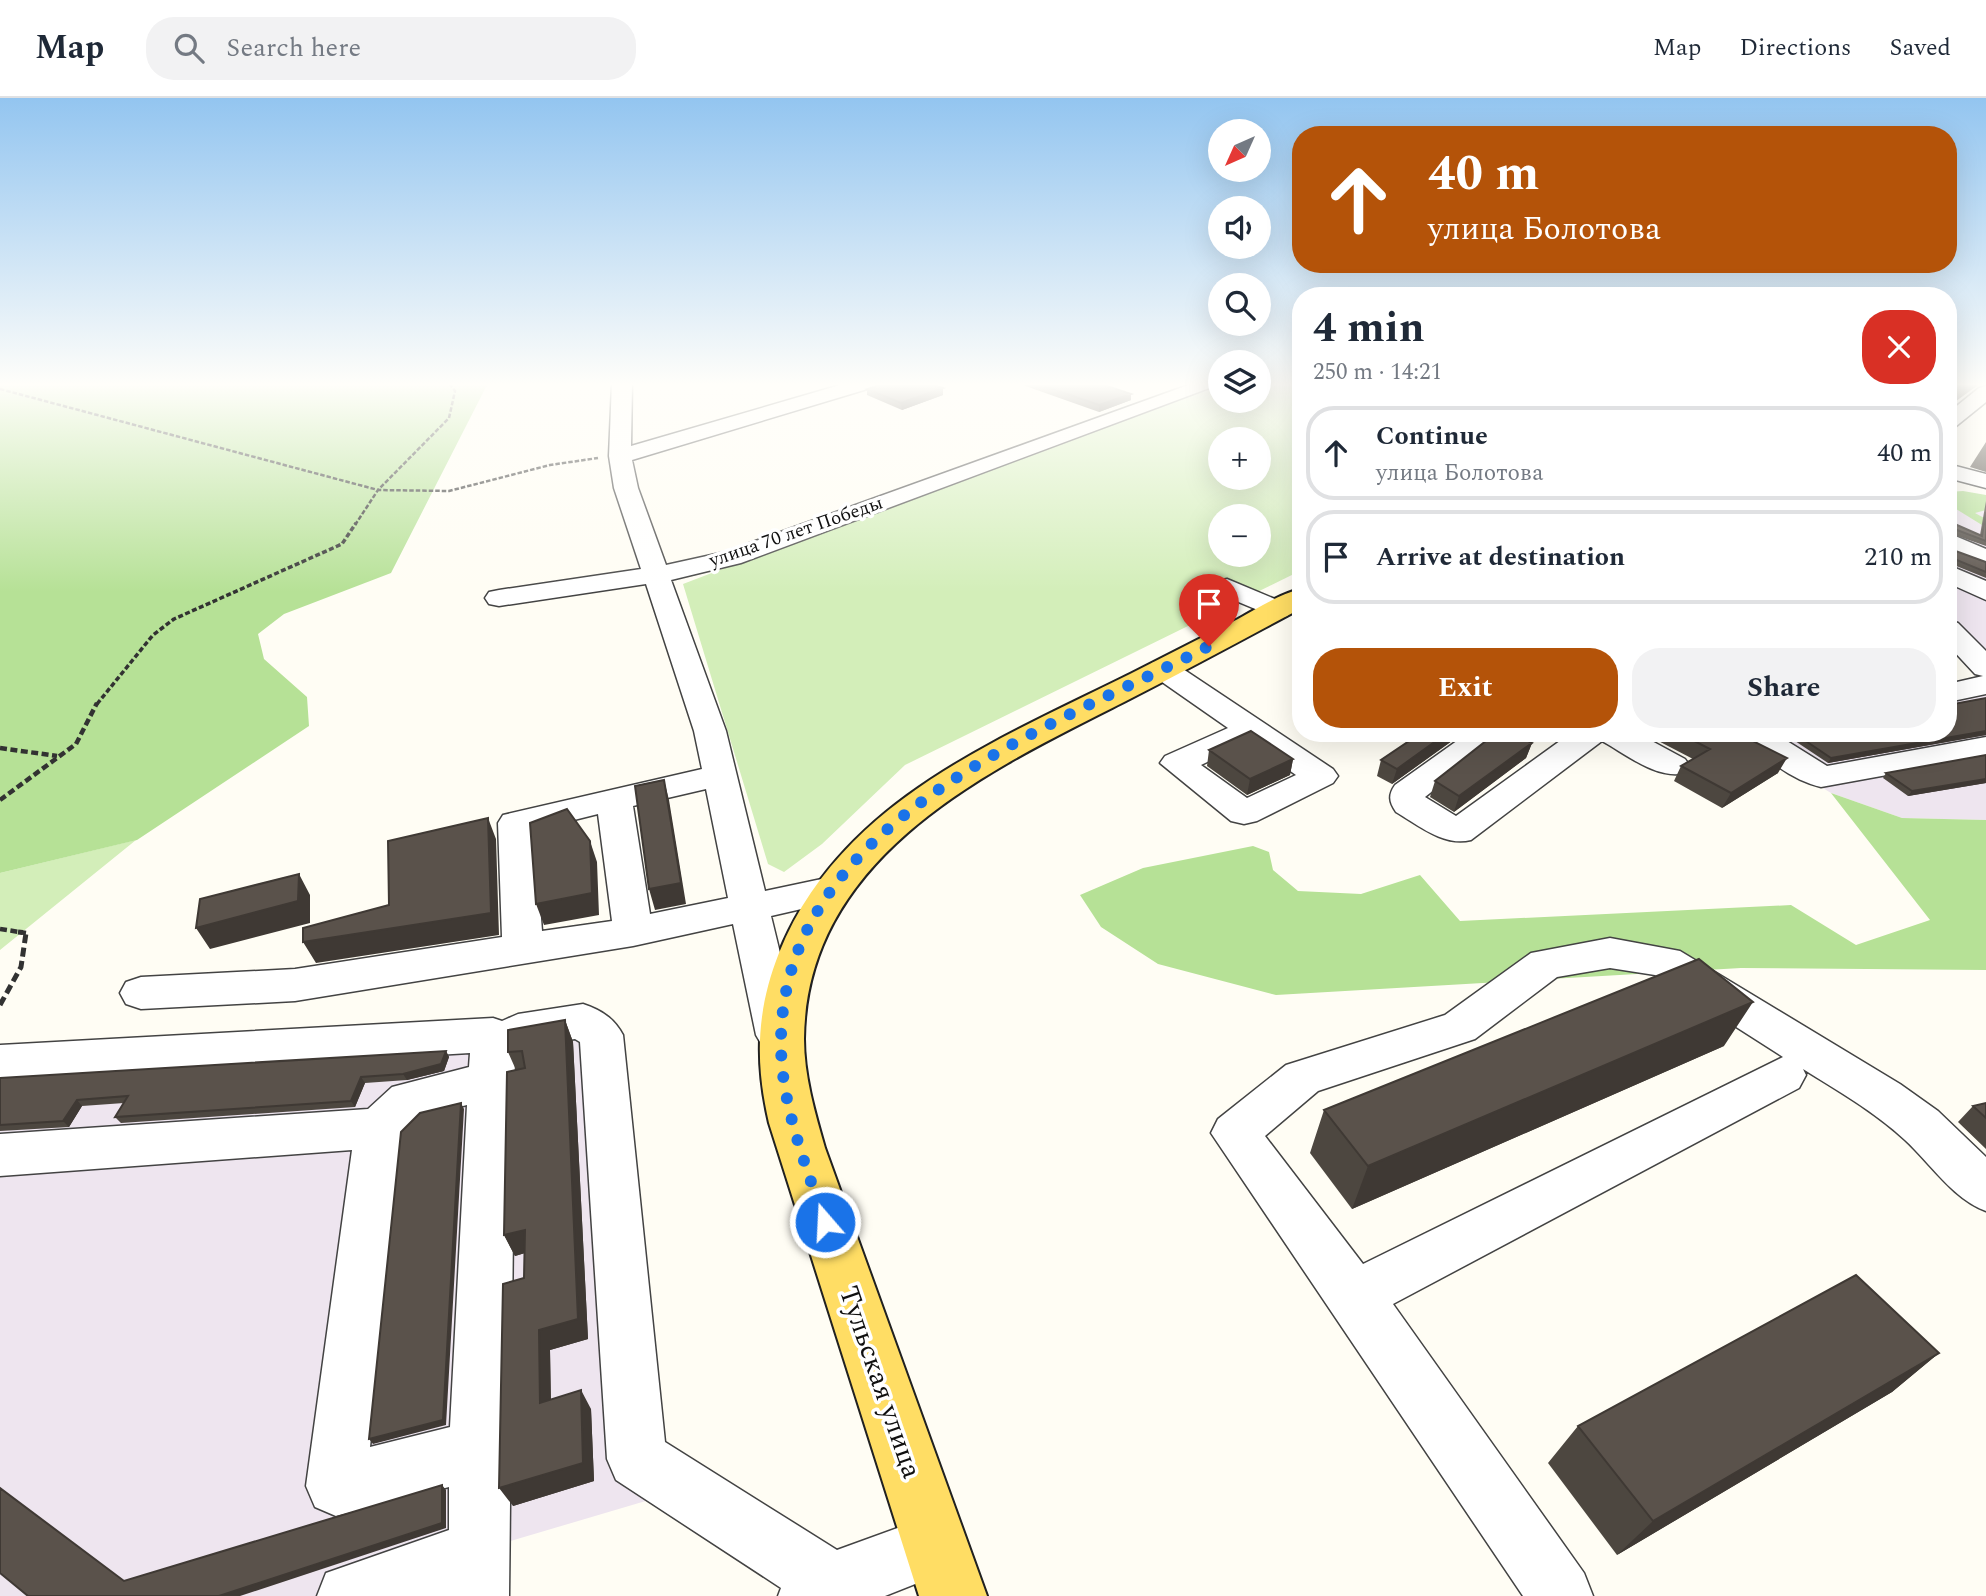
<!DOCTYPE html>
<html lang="en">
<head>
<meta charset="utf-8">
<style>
	body { margin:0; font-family:Spectral,serif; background:#f2f2f3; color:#1f2937; height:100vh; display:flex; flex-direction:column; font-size:26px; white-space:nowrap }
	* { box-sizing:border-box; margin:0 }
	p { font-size:23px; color:#747a83 }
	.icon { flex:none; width:38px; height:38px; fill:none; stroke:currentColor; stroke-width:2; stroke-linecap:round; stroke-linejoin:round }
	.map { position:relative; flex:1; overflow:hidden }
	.sheet { position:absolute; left:1292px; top:189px; width:665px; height:455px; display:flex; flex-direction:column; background:#fff; border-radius:28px; box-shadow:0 7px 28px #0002 }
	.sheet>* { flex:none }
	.guide { position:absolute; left:1292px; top:28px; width:665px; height:147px; border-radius:28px; box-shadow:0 7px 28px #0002; background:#b45309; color:#fff; overflow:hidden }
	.needle { width:46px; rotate:225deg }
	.tools { position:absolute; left:1208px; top:21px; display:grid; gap:14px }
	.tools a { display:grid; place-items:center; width:63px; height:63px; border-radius:50%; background:#fff; box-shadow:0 7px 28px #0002; font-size:35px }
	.pin { position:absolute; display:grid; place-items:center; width:60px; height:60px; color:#fff; margin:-72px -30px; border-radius:50% 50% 50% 0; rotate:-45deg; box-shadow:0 0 7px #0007 }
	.pin .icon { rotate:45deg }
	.me { position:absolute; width:77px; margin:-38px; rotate:341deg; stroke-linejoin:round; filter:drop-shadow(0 0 5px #0008) }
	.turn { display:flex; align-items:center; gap:24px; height:147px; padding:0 21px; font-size:32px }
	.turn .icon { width:91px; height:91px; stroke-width:2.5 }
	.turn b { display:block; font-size:49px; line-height:60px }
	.round { display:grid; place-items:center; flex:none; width:74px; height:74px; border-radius:28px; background:#f2f2f3 }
	.headline { display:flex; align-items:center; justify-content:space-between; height:119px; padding:0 21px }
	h1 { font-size:42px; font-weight:700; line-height:52px }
	.primary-button { display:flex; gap:14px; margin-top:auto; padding:14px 21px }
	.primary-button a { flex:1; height:80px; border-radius:28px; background:#b45309; color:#fff; font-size:28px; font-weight:700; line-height:80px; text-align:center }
	.primary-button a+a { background:#f2f2f3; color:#1f2937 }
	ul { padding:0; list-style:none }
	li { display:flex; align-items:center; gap:21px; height:94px; margin:0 14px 10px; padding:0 7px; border:4px solid #e0e1e3; border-radius:28px }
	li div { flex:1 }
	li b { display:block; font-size:26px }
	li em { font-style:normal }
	header { display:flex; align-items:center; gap:42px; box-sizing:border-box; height:98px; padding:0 35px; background:#fff; border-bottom:2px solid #e0e1e3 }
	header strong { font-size:33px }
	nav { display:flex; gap:38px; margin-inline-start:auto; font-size:24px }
	.search { width:490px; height:63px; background:#f2f2f3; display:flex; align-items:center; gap:18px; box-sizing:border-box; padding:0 24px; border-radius:28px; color:#747a83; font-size:26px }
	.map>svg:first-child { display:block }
	.industrial { fill:#eee5ef }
	.green { fill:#d3eeb9; fill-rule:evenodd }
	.forest { fill:#b6e196 }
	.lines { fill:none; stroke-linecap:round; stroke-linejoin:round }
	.minor-casing { stroke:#434343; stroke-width:3 }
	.major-casing { stroke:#212121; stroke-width:4 }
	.path-far3 { stroke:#323232; stroke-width:2.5; stroke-dasharray:4.5 2; stroke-linecap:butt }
	.path-far2 { stroke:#323232; stroke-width:3.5; stroke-dasharray:5 2.5; stroke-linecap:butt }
	.path-far1 { stroke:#323232; stroke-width:4.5; stroke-dasharray:7 3.5; stroke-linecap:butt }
	.path { stroke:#323232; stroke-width:5; stroke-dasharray:9 4.5; stroke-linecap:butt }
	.minor { fill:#fff; fill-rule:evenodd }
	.major { fill:#ffdd64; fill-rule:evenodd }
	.wall { fill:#4d4740 }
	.shaded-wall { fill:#3f3934 }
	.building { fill:#5a524b; stroke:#3f3934; stroke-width:2 }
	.route { stroke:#1a73e8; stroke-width:12; stroke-dasharray:0 21.6 }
	.labels { text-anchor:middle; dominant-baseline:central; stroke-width:7; stroke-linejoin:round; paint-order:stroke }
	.far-street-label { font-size:19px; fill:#101010; stroke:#fff }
	.near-street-label { font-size:28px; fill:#101010; stroke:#fff }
</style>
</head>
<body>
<header>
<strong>Map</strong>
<div class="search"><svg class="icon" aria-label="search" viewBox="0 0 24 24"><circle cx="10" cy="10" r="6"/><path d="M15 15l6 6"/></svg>Search here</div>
<nav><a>Map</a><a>Directions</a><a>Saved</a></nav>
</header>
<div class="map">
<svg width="1986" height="1498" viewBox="0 0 1986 1498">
	<rect width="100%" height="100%" fill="#fffdf4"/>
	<path class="industrial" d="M 1948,405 L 1986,408 L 1986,722 L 1902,720 L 1831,695 L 1733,635 L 1948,635 L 1948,589 L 1984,582 L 1953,522 L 1948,519 Z
		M 609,917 L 649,1402 L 325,1498 L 0,1498 L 0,956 Z"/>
	<path class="green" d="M 1258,285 L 1300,285 L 1300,473 L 905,667 L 822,746 L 784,774 L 768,766 L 683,486 L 892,406 L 1220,288 L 1220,303 L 1258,303 ZM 1220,341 L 1258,341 L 1258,380 L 1220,380 ZM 1220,418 L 1258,418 L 1258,457 L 1220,457 Z
		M 136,742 L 0,852 L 0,775 Z"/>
	<path class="forest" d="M 0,285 L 488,285 L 391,475 L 284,516 L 258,536 L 264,561 L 307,599 L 309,628 L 137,742 L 0,775 Z
		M 1963,393 L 1986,397 L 1986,412 L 1975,415 L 1986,421 L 1982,427 L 1948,406 L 1948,394 Z
		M 1831,695 L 1902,720 L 1986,722 L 1986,872 L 1741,870 L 1276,897 L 1158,866 L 1101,829 L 1080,797 L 1143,770 L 1253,748 L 1269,754 L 1273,772 L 1298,793 L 1361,796 L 1420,777 L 1460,823 L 1791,807 L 1856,847 L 1930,822 Z"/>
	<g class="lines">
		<defs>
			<path id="minor" d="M 612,285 L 632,285 L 631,348 L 847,285 L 877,285 L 874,289 L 632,362 L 638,390 L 666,467 L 725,454 L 1194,285 L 1220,286 L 741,465 L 671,482 L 726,633 L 765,793 L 831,779 L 845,783 L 850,792 L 845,801 L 771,818 L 800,937 L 793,949 L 778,954 L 763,949 L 756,937 L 733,826 L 633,848 L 295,903 L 141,911 L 126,906 L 120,895 L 126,884 L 141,879 L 295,871 L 502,839 L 498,725 L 503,717 L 702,671 L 694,633 L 646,486 L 499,508 L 489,506 L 485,500 L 489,494 L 499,492 L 641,471 L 614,390 L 609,358 ZM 706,691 L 728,800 L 650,816 L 633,708 ZM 598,716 L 612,823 L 542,833 L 534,732 Z
				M 1986,288 L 1986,304 L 1955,329 L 1948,331 L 1948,315 L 1979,290 Z
				M 1948,366 L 1986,376 L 1986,390 L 1948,380 Z
				M 1948,435 L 1986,451 L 1986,469 L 1948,453 Z
				M 1948,467 L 1986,483 L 1986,502 L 1948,485 Z
				M 1227,481 L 1287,506 L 1291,512 L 1287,518 L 1277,520 L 1217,495 L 1214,489 L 1217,483 Z
				M 1948,522 L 1958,525 L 1986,553 L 1986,596 L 1948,604 L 1948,586 L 1983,578 L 1975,576 L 1948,547 Z
				M 1163,562 L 1174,565 L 1333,671 L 1338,678 L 1333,685 L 1257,723 L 1244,726 L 1231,723 L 1160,665 L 1165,658 L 1228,630 L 1152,577 L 1148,571 L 1152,565 ZM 1249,644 L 1296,677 L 1247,700 L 1201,667 Z
				M 1468,635 L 1506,635 L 1425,699 L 1456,718 L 1571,635 L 1637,635 L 1685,661 L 1690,668 L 1685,675 C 1657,682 1626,656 1602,643 L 1471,742 C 1444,749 1418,727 1396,714 C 1389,704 1388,697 1395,687 Z
				M 1753,635 L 1785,635 L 1787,643 L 1827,668 L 1986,639 L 1986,659 L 1821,689 C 1796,683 1758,661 1753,635 Z
				M 1610,840 L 1680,853 L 1900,986 L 1938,1013 L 1986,1059 L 1986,1113 C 1953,1101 1931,1066 1905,1042 C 1875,1014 1838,993 1803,971 L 1806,977 L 1799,990 L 1393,1206 L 1584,1475 L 1593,1498 L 1523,1498 L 1211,1035 L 1218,1021 L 1286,967 L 1445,917 L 1531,855 ZM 1610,870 L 1655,877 L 1783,959 L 1363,1166 L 1265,1038 L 1318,993 L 1475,941 L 1557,879 Z
				M 583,906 C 601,912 614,920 623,937 L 665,1344 L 837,1452 L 936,1416 L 958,1425 L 967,1447 L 958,1469 L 885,1498 L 778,1498 L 781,1490 L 616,1382 L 607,1361 L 580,944 L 575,941 L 515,949 L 509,1498 L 317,1498 L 326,1475 L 449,1432 L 449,1389 L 336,1418 L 315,1409 L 306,1388 L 352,1052 L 0,1078 L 0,1036 L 368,1011 L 392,989 L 469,969 L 470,955 L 0,983 L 0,947 L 493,920 L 502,923 L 518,916 ZM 467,1007 L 450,1329 L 370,1349 L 402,1038 L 422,1018 Z"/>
			<path id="major" d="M 1300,491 L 1300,511 C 1242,542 1185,573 1126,603 C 987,673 806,758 804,941 C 804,978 815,1015 825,1050 L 987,1498 L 919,1498 L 769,1025 C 755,965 756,913 779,855 C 839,705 995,643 1130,576 C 1166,558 1202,539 1238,521 C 1258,510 1278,497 1300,491 Z"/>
		</defs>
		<use href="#minor" class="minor-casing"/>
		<use href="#major" class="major-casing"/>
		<path class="path-far3" d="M 0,291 L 378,392 L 449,393 L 550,367 L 598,360
			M 355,427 L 378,392 L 449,320 L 455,293 L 449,285"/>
		<path class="path-far2" d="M 97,606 L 153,537 L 174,521 L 342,446 L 356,425"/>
		<path class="path-far1" d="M 0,650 L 57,658
			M 0,702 L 76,646 L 97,605
			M 0,831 L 26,835"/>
		<path class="path" d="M 0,907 L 21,869 L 26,835 L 18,834"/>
		<use href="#minor" class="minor"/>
		<use href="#major" class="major"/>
	</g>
	<path class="wall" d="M 1017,285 L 1098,285 L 1131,302 L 1099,314 Z
		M 867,291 L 943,297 L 902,312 L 867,297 Z
		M 1986,344 L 1986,374 L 1970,369 Z
		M 1986,403 L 1986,448 L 1949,435 L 1950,451 L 1986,464 L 1986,480 L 1949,465 L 1948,465 L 1948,423 L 1980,437 Z
		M 1986,600 L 1986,637 L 1828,665 L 1789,639 L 1790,635 L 1948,635 Z
		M 1421,635 L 1463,635 L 1392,686 L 1377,678 L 1381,662 Z
		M 1643,635 L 1737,635 L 1778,675 L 1722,710 L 1674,683 L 1681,668 L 1693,661 Z
		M 1532,645 L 1526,660 L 1454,714 L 1430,699 L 1435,683 Z
		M 1209,652 L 1293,661 L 1290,677 L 1247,697 L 1207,668 Z
		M 1986,657 L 1986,685 L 1908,698 L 1883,680 L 1886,675 Z
		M 565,922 L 573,944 L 588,1241 L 550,1252 L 551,1301 L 591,1311 L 594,1383 L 513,1408 L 524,1180 L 525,1155 L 515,1158 L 504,1137 L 516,972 L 508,954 Z
		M 1724,948 L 1352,1111 L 1310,1055 L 1324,1012 Z
		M 446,953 L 449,959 L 444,973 L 407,982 L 365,985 L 355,1009 L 121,1025 L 115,1019 L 124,1005 L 82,1008 L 69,1029 L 0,1033 L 0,980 Z
		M 1986,1005 L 1986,1051 L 1958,1024 L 1973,1008 Z
		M 1939,1255 L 1892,1294 L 1617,1457 L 1548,1365 L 1578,1328 Z"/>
	<path class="shaded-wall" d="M 1963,285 L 1980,285 L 1978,287 L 1948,309 L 1948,295 Z
		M 943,290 L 943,297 L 902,312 L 901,305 Z
		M 1131,296 L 1131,302 L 1099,314 L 1099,307 Z
		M 1986,633 L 1986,637 L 1828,665 L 1831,660 Z
		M 1447,635 L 1463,635 L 1392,686 L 1397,671 Z
		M 1532,645 L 1526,660 L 1454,714 L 1459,698 Z
		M 1787,660 L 1778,675 L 1722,710 L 1731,695 Z
		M 1293,661 L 1290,677 L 1247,697 L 1250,681 Z
		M 1986,681 L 1986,685 L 1908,698 L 1912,693 Z
		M 664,682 L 669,702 L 686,806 L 655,812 L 649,791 Z
		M 488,720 L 496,741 L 499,837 L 316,865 L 303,844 L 491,815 Z
		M 590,743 L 597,764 L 599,817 L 544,827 L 536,806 Z
		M 299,776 L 310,797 L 310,825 L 210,851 L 196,830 Z
		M 1753,904 L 1724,948 L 1352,1111 L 1368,1068 Z
		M 565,922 L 573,944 L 588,1241 L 550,1252 L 551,1324 L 540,1305 L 539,1232 Z
		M 446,953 L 449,959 L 444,973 L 407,982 L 403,976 Z
		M 361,979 L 365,985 L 355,1009 L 351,1003 Z
		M 77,1002 L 82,1008 L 69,1029 L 63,1023 Z
		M 461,1005 L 464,1011 L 446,1327 L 373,1346 L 369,1341 Z
		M 525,1132 L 535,1152 L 515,1158 L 504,1137 Z
		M 1939,1255 L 1892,1294 L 1617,1457 L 1653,1423 Z
		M 581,1292 L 591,1311 L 594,1383 L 513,1408 L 499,1390 Z
		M 442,1387 L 446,1392 L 446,1430 L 240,1498 L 219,1498 Z"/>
	<path class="building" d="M 886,285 L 928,285 L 943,290 L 901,305 L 867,291 Z
		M 1035,285 L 1098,285 L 1131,296 L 1099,307 Z
		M 1948,285 L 1963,285 L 1948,295 Z
		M 1986,414 L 1986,443 L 1949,429 L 1950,451 L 1986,464 L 1986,474 L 1952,460 L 1948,461 L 1948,423 L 1982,438 Z
		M 1986,600 L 1986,633 L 1831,660 L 1794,635 L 1948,635 L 1948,607 Z
		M 1251,633 L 1293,661 L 1250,681 L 1209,652 Z
		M 1421,635 L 1447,635 L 1397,671 L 1381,662 Z
		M 1496,635 L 1512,635 L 1532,645 L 1459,698 L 1435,683 Z
		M 1679,635 L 1737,635 L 1787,660 L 1731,695 L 1681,668 L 1710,651 Z
		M 1986,657 L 1986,681 L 1912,693 L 1886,675 Z
		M 664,682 L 681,785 L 649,791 L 635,688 Z
		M 567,711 L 590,743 L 592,795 L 536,806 L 530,725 Z
		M 488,720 L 491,815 L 303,844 L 303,830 L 389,807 L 388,743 Z
		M 299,776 L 298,803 L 196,830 L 200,801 Z
		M 1699,861 L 1753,904 L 1368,1068 L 1324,1012 Z
		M 565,922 L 578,1221 L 539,1232 L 540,1305 L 581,1292 L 583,1365 L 499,1390 L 503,1186 L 524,1180 L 525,1132 L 504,1137 L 507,974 L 525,970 L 522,953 L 508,954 L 508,932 Z
		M 446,953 L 441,966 L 403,976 L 361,979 L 351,1003 L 115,1019 L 128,998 L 77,1002 L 63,1023 L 0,1027 L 0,980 Z
		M 461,1005 L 443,1322 L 369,1341 L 401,1034 L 420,1015 Z
		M 1986,1005 L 1986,1020 L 1973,1008 Z
		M 1856,1177 L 1939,1255 L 1653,1423 L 1578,1328 Z
		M 442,1387 L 442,1425 L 219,1498 L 28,1498 L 0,1475 L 0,1390 L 124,1483 Z"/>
	<linearGradient id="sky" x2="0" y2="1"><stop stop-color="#93c5f0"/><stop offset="0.58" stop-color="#fffefa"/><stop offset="1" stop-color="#fffefa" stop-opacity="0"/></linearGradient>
	<rect width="1986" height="494" fill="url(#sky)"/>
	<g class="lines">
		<path class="route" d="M 825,1124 C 806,1068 782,1009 781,949 C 778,724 1045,633 1209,548"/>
	</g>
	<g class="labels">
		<g class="far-street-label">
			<text transform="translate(796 434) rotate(-19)">улица 70 лет Победы</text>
		</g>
		<g class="near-street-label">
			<text transform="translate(880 1284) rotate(71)">Тульская улица</text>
		</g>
	</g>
</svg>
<div class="tools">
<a><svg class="needle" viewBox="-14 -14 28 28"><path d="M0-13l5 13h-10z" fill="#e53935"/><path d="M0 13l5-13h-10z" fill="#747a83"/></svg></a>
<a><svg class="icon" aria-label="sound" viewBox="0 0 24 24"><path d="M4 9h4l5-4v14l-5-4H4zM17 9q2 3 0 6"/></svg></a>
<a><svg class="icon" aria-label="search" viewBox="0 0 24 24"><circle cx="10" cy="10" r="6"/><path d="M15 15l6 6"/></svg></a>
<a><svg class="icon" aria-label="layers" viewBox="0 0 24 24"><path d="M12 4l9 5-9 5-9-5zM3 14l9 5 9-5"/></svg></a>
<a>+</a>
<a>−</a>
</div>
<div class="pin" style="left:1209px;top:548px;background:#d93025"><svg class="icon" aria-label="arrive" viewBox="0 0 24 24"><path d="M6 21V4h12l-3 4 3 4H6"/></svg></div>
<svg class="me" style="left:825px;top:1124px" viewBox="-20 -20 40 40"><circle r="17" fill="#1a73e8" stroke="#fff" stroke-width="3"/><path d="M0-11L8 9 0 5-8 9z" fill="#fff"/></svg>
<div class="guide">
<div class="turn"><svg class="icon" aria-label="ahead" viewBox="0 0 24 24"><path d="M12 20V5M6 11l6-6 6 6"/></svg><div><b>40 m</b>улица Болотова</div></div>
</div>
<section class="sheet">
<div class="headline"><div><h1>4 min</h1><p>250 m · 14:21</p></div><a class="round" style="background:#d93025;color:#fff"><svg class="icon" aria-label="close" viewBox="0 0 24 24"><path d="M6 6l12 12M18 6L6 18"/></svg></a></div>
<ul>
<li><svg class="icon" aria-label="ahead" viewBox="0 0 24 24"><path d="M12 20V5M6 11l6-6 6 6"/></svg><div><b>Continue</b><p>улица Болотова</p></div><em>40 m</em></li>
<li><svg class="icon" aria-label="arrive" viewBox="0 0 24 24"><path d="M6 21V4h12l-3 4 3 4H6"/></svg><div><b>Arrive at destination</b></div><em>210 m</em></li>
</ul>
<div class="primary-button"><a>Exit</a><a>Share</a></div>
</section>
</div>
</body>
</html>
